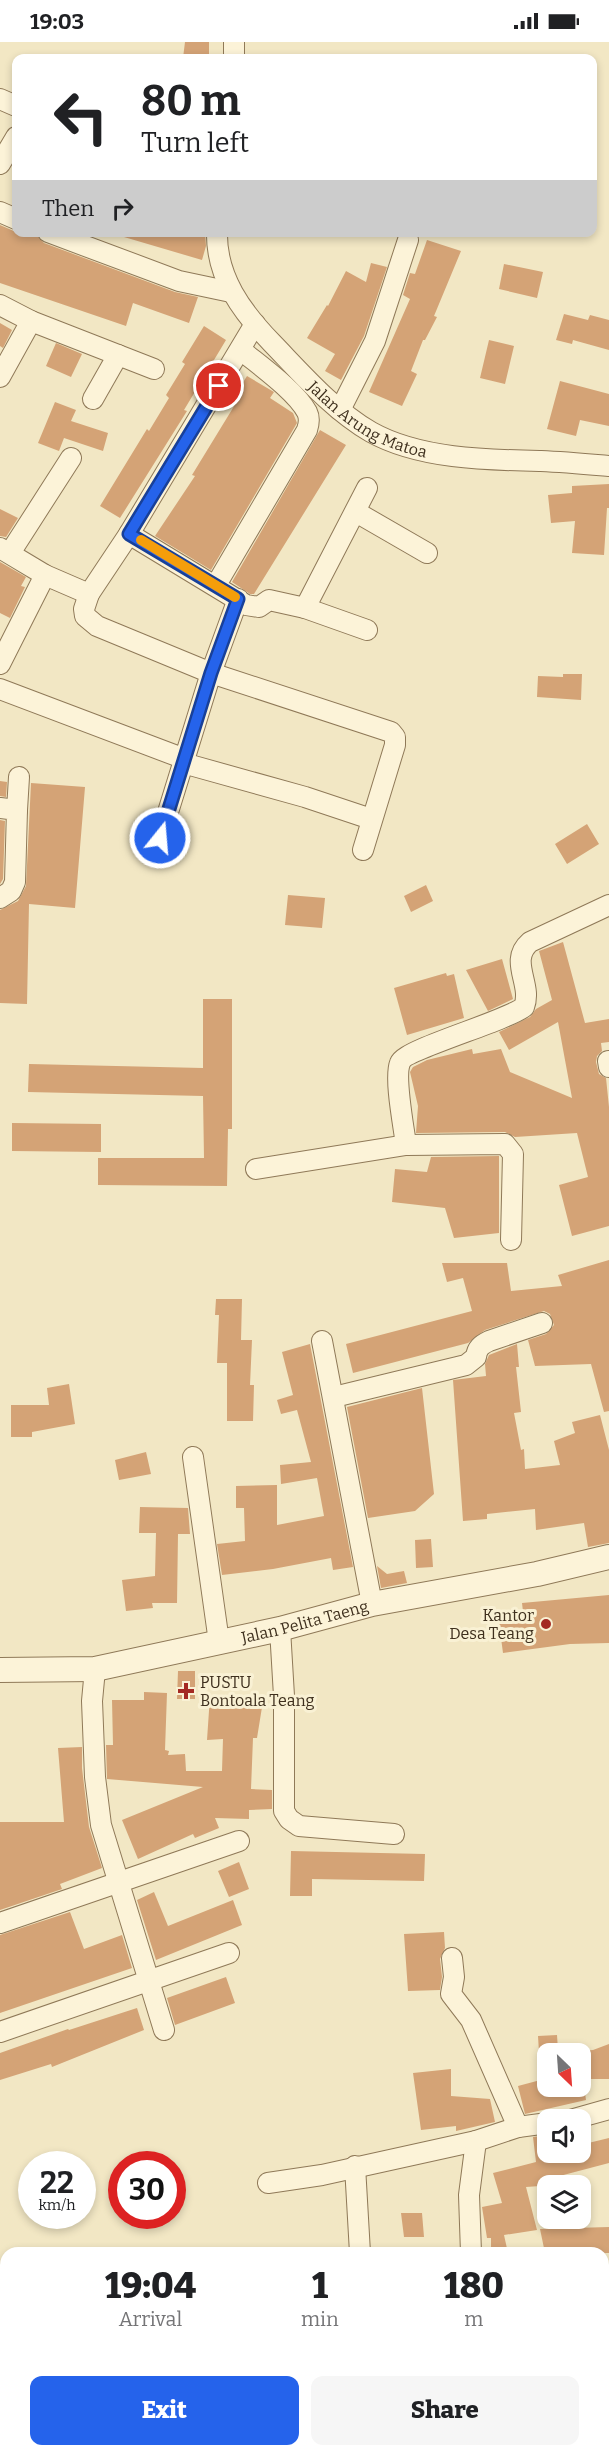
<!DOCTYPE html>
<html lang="en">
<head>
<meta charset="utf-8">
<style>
	body { margin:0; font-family:Bitter,serif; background:#f6f6f6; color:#202124; height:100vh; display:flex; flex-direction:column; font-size:22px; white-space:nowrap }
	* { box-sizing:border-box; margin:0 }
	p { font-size:20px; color:#757577 }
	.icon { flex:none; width:33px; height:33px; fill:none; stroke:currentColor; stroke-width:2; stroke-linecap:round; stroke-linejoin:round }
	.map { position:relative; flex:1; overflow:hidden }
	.drawer { position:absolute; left:0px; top:2205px; width:609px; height:210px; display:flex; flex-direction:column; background:#fff; border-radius:18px 18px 0 0; box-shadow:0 3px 9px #0003 }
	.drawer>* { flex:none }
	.banner { position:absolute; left:12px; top:12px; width:585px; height:183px; border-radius:12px; box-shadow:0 3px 9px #0003; background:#fff; color:#202124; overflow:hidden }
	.needle { width:39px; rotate:155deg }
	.fabs { position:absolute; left:537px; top:2001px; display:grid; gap:12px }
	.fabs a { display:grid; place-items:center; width:54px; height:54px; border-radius:12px; background:#fff; box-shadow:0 3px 9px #0003; font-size:30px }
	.speed { position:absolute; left:18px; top:2109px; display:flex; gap:12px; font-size:30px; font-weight:700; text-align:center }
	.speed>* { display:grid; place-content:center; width:78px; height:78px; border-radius:50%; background:#fff; box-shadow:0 3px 9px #0003; line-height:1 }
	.speed small { font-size:15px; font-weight:400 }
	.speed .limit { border:9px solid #d22; background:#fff; color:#111 }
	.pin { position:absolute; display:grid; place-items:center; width:51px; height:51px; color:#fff; margin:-26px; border:3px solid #fff; border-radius:50%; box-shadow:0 2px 6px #0007 }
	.me { position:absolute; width:66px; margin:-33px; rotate:17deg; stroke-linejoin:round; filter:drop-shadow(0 0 4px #0008) }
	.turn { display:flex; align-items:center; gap:21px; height:126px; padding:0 30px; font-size:27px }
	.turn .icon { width:78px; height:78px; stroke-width:2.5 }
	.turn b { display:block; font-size:42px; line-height:51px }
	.then { display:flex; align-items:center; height:57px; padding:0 30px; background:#0003; gap:12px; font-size:22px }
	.eta { display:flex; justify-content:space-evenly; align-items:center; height:102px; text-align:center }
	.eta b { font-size:36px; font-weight:800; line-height:42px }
	.primary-button { display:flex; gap:12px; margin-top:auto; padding:12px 30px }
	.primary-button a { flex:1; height:69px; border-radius:12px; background:#2563eb; color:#fff; font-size:24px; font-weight:800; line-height:69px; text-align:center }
	.primary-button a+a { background:#f6f6f6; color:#202124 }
	.status { display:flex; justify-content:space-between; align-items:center; height:42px; padding:0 30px; background:#fff; direction:ltr }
	.status svg { height:16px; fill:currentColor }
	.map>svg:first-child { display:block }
	.building { fill:#d4a376 }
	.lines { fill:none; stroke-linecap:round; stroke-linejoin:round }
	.minor-casing { stroke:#8f7958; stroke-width:22 }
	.tertiary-casing { stroke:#8f7958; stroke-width:26 }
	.minor { stroke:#fcf3d8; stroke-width:20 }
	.tertiary { stroke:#fcf3d8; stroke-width:24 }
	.route-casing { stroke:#184099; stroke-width:15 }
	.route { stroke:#2563eb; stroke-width:10 }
	.slow { stroke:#f59e0b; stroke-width:10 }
	.poi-dot { fill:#a42922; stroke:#f9f1d4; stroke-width:2 }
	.labels { text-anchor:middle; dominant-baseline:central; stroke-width:6; stroke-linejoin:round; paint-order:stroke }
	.street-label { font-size:16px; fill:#3e2f1d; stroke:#f9f1d4 }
	.poi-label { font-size:16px; fill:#3e2f1d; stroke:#f9f1d4; text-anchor:end }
</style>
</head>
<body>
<div class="status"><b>19:03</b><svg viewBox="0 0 49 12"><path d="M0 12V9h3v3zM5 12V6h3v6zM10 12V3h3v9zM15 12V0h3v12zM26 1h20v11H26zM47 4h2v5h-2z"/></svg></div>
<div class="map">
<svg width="609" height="2415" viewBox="0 0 609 2415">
	<rect width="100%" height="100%" fill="#f2e7c4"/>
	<path class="building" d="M 185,0 L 209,0 L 209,16 L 183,16 Z
		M 0,183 L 16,190 L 29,190 L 37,193 L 44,201 L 175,250 L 198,255 L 189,281 L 133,261 L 126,284 L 0,241 Z
		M 125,190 L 205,190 L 206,204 L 202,218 L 124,195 Z
		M 427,198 L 461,209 L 434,274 L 437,275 L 425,298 L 423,298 L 411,329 L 417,332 L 402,364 L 369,350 L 410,257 L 403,253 L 410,231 L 415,232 Z
		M 371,221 L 387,225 L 364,294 L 341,338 L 325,329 L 335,312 L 307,296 L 327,263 L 328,264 L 346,229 L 366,240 Z
		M 504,222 L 543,230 L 537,256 L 499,247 Z
		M 564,272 L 588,278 L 590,273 L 609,278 L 609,308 L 573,298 L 572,302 L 556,298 Z
		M 0,281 L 12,288 L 3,306 L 0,304 Z
		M 204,284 L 226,298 L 184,368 L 187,369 L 120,476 L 100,464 L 147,387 L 149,389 L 169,356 L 166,353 L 185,322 L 182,320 Z
		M 489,298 L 514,304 L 505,342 L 480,336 Z
		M 56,301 L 82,312 L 71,335 L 46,324 Z
		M 247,334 L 274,350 L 270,356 L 293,371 L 297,381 L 211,528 L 155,494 L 195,434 L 192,433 L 236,361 L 232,358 Z
		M 560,339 L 609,352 L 609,384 L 580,378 L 576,394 L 547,387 Z
		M 55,360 L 76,368 L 71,379 L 108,391 L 103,409 L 64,396 L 59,409 L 38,401 Z
		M 320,388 L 346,403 L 254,552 L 250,552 L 232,540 Z
		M 609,442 L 609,466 L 607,466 L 604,513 L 572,511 L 575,479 L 551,481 L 548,453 L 572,451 L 572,444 Z
		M 0,467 L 18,476 L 6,495 L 0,494 Z
		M 0,520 L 26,535 L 21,544 L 25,545 L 10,576 L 0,571 Z
		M 563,632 L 582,632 L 581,658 L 537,655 L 538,634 L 563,635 Z
		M 0,739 L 7,740 L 6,755 L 0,754 Z
		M 31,741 L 85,745 L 75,866 L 29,862 L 27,962 L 0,961 L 0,868 L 18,859 L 26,844 Z
		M 0,778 L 5,779 L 3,837 L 0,842 Z
		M 587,782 L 599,802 L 567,822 L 555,802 Z
		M 426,843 L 433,859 L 411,870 L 404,854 Z
		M 288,853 L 325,856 L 322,886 L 285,883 Z
		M 563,900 L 585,981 L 609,977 L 609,1000 L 601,1001 L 602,1009 L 597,1014 L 596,1020 L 599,1032 L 606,1036 L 609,1065 L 609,1184 L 572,1194 L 559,1143 L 588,1135 L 577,1091 L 515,1095 L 505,1090 L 416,1091 L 418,1064 L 410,1030 L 413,1025 L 427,1018 L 472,1007 L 473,1012 L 501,1007 L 510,1030 L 572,1056 L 558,980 L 509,1008 L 499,990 L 530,975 L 536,967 L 552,958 L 539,909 Z
		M 502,917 L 513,957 L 488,969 L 466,928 Z
		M 446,931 L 447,934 L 454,932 L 464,976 L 407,993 L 394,946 Z
		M 203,957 L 232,957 L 232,1087 L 228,1087 L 227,1144 L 98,1143 L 98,1116 L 204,1116 L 203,1054 L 28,1050 L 29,1022 L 203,1026 Z
		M 12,1081 L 101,1082 L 101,1110 L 12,1109 Z
		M 499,1114 L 499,1191 L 454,1196 L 445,1166 L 392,1160 L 395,1127 L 427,1130 L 431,1115 Z
		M 609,1218 L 609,1369 L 604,1370 L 591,1322 L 535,1324 L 528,1298 L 546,1292 L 554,1283 L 550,1272 L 544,1269 L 485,1288 L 468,1301 L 353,1331 L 346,1302 L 472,1269 L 463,1236 L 447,1240 L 442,1221 L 507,1221 L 511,1249 L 562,1244 L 558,1233 Z
		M 216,1257 L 242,1257 L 241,1298 L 252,1298 L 250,1343 L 254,1343 L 253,1379 L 227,1379 L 227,1321 L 217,1321 L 219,1273 L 215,1273 Z
		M 310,1302 L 353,1525 L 333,1528 L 331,1516 L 273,1527 L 222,1533 L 217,1502 L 245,1499 L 244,1466 L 236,1466 L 236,1444 L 277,1443 L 277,1483 L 324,1474 L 317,1436 L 281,1442 L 280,1423 L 311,1420 L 297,1368 L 281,1372 L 277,1358 L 293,1353 L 282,1310 Z
		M 517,1302 L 519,1325 L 516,1325 L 521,1370 L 514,1371 L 521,1408 L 524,1407 L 525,1427 L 560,1423 L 554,1399 L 575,1391 L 572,1380 L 600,1373 L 609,1408 L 609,1501 L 588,1505 L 584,1481 L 536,1488 L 535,1467 L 487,1472 L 487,1477 L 463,1479 L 453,1338 L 486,1334 L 485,1322 L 489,1313 Z
		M 69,1342 L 75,1382 L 32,1390 L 32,1395 L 11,1395 L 11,1363 L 49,1363 L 47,1346 Z
		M 422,1346 L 434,1452 L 415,1469 L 368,1476 L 347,1365 Z
		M 146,1410 L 151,1432 L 119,1438 L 115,1418 Z
		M 140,1465 L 188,1466 L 190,1492 L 178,1492 L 177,1561 L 152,1561 L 153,1566 L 126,1569 L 122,1538 L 155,1534 L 156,1491 L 139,1491 Z
		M 431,1497 L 433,1525 L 416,1526 L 415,1498 Z
		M 377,1524 L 387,1532 L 404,1529 L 407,1541 L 381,1546 Z
		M 609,1553 L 609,1601 L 570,1602 L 503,1611 L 499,1581 L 524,1578 L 522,1561 Z
		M 178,1629 L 195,1629 L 195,1657 L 177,1657 Z
		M 144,1650 L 167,1651 L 165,1708 L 169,1709 L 168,1713 L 185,1712 L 186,1729 L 222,1729 L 223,1697 L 207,1698 L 210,1654 L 263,1659 L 257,1696 L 253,1696 L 251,1747 L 272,1748 L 272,1767 L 249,1768 L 249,1777 L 215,1776 L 219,1786 L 195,1796 L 193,1792 L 138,1817 L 122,1778 L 203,1745 L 107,1737 L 106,1703 L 113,1703 L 112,1658 L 144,1658 Z
		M 82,1705 L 82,1726 L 89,1785 L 102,1826 L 60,1842 L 62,1847 L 0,1868 L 0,1780 L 64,1780 L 58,1706 Z
		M 291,1809 L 425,1812 L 424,1839 L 312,1837 L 312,1854 L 290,1854 Z
		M 239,1820 L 249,1847 L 229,1855 L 218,1829 Z
		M 154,1850 L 168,1884 L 233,1858 L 242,1883 L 156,1918 L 137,1858 Z
		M 70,1870 L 84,1907 L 122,1893 L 132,1926 L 0,1971 L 0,1893 Z
		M 444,1890 L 445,1906 L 440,1917 L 442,1935 L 440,1948 L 408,1949 L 404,1892 Z
		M 226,1935 L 235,1961 L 175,1983 L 167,1956 Z
		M 137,1966 L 144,1988 L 52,2025 L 51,2022 L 0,2038 L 0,2011 L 68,1987 L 69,1988 Z
		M 557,1993 L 558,2008 L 539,2010 L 538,1994 Z
		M 609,2002 L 609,2037 L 583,2037 L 583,2009 L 593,2008 Z
		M 451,2027 L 451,2054 L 490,2057 L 495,2080 L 456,2089 L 456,2084 L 421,2088 L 413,2031 Z
		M 548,2036 L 548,2044 L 584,2044 L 586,2058 L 525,2072 L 518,2044 Z
		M 548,2093 L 548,2110 L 580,2110 L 580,2103 L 609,2096 L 609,2121 L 552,2136 L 554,2143 L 526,2145 L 537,2188 L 504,2193 L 508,2211 L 491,2211 L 491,2196 L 487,2196 L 482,2165 L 502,2161 L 493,2131 L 536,2120 L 533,2095 Z
		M 401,2171 L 422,2171 L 424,2195 L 404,2195 Z
		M 609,2185 L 609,2211 L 545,2211 L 540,2187 Z"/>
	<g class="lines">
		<defs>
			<g id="minor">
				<path d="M 234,0 L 234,16"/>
				<path d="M 0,57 L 16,64"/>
				<path d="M 0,122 L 16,95"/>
				<path d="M 0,170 L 16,177"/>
				<path d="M 48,190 L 179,239 L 231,250"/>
				<path id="s1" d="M 217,190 C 216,235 242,270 272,301 C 302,332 333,368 371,390 C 419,417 487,418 541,419 C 564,420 586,422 609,424"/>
				<path d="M 0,263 L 31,279 L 0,335"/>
				<path d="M 31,279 L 154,327"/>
				<path d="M 93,357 L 118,313"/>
				<path d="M 340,368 L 375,299 L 408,198"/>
				<path d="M 356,470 L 427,511"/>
				<path d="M 129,492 L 246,563 L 259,565 L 269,558 L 305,566 L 367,588"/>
				<path d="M 0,506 L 45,533 L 89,552 L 129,492 L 255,282"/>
				<path d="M 10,511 L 71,416"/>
				<path d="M 216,543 L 307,388 C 309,382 310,376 307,370 C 296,349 259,323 241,308"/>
				<path d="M 89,552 L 84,567 L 85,574 L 97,584 L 211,631 L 391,690 L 395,695 L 395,703 L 363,808"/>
				<path d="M 305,566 L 367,446"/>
				<path d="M 0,622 L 45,533"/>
				<path d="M 0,647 L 185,717"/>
				<path d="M 183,721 L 305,755 L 371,777"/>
				<path d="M 0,766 L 17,768 L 15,840 L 11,849 L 0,856"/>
				<path d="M 17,768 L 19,735"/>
				<path d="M 160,796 L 211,631 L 238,557"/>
				<path d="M 608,1019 L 609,1025"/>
				<path d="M 406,1103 C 404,1086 394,1036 400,1021 C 405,1007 504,980 524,965 C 533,942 508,919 530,900 L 609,863"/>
				<path d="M 256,1127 L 406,1103 L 505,1102 L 513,1112 L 511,1198"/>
				<path d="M 322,1299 L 372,1562"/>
				<path d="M 334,1355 L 466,1323 L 476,1315 C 477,1306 481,1303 489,1299 L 542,1281"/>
				<path d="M 193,1415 L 219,1600"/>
				<path d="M 280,1587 L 284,1654 L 284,1769 L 289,1777 L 299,1784 L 394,1792"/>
				<path d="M 95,1627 L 92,1659 L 95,1735 L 101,1783 L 164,1988"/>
				<path d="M 0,1881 L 239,1799"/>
				<path d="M 452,1916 L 454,1935 L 451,1952 L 471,1978 L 518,2085"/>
				<path d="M 0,1990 L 229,1911"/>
				<path d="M 570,2078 L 609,2067"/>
				<path d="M 355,2124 L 360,2211"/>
				<path d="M 268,2141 L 322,2133 L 476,2099 L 518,2085 L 548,2081"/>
				<path d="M 471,2211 L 469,2153 L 476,2099"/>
				<path d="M 603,2273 L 609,2284"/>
				<path d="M 332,2409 L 334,2415"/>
				<path d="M 572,2411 L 575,2415"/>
			</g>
			<g id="tertiary">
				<path id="s2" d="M 0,1628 L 95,1627 L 280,1587 L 372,1562 L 537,1532 L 609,1515"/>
			</g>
		</defs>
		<use href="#minor" class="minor-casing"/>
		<use href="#tertiary" class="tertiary-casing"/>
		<use href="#minor" class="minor"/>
		<use href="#tertiary" class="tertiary"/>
	</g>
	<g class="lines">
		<defs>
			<path id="route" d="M 160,796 L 211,631 L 238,557 L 129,492 L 219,344"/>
		</defs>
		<use href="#route" class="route-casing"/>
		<use href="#route" class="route"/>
		<path class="slow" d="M 141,498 L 235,555"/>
	</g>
	<g class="poi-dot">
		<circle cx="546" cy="1582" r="6"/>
		<path d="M183 1640h6v6h6v6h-6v6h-6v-6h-6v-6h6z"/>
	</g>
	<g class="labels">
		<g class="street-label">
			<text stroke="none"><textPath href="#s1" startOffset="252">Jalan Arung Matoa</textPath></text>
			<text stroke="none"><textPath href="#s2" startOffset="310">Jalan Pelita Taeng</textPath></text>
		</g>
		<g class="poi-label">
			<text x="534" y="1573">Kantor<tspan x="534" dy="18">Desa Teang</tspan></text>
			<text x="200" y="1640" text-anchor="start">PUSTU<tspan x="200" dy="18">Bontoala Teang</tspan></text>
		</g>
	</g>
</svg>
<div class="fabs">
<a><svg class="needle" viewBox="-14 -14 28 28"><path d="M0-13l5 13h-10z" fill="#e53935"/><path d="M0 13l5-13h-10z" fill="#757577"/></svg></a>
<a><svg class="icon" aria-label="sound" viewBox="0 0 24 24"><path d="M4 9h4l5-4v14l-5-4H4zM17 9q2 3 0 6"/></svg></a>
<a><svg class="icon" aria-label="layers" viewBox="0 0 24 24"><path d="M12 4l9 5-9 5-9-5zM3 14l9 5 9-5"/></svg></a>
</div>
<div class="speed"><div>22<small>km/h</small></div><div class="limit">30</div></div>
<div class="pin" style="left:219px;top:344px;background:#d93025"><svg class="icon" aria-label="arrive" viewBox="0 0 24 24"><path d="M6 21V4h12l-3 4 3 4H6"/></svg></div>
<svg class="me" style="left:160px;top:796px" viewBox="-20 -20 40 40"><circle r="17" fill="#2563eb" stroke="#fff" stroke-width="3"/><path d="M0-11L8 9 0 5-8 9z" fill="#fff"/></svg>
<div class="banner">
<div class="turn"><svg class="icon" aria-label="left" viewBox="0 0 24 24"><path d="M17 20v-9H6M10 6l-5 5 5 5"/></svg><div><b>80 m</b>Turn left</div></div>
<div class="then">Then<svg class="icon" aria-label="right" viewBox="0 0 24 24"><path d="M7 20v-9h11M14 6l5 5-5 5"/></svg></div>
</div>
<section class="drawer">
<div class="eta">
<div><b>19:04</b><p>Arrival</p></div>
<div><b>1</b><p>min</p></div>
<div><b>180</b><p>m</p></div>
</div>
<div class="primary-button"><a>Exit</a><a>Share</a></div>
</section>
</div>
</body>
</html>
